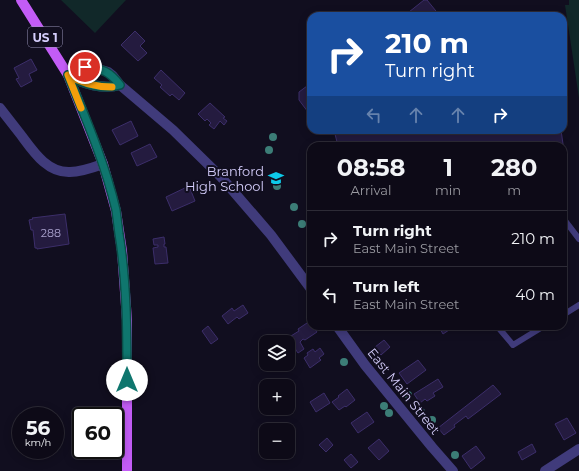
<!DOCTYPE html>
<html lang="en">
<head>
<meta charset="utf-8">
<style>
	body { margin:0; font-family:Montserrat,sans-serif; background:#161320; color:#f1f3f6; height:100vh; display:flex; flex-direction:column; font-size:15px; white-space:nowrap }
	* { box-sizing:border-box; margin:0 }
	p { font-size:13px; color:#9a9aa1 }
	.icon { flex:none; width:22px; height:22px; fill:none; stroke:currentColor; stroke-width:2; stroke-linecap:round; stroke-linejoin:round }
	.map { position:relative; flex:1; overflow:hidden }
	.drawer { position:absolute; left:307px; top:142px; width:260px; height:188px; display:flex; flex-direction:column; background:#0d0a17; border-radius:12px; box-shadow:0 2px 10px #0003,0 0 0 1px #2d2b36 }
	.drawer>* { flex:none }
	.top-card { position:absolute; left:307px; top:12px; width:260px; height:122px; border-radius:12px; box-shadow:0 2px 10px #0003,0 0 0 1px #2d2b36; background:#1a4fa0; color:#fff; overflow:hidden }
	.buttons { position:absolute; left:259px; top:335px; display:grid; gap:8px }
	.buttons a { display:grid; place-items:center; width:36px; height:36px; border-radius:8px; background:#0d0a17; box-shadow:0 2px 10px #0003,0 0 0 1px #2d2b36; font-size:20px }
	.speed { position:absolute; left:12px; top:407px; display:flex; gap:8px; font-size:20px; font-weight:700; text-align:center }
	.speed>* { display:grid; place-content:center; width:52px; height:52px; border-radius:50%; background:#0d0a17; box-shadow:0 2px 10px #0003,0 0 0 1px #2d2b36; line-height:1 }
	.speed small { font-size:10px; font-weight:400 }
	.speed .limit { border:2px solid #111; border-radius:6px; background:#fff; color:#111 }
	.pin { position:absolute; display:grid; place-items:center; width:34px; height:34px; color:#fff; margin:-17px; border:2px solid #fff; border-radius:50%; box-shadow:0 1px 4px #0007 }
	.me { position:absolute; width:44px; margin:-22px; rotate:0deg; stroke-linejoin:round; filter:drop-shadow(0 0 3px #0008) }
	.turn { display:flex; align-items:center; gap:14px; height:84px; padding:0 12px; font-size:18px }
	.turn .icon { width:52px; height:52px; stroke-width:2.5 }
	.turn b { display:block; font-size:28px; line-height:34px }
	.lanes { display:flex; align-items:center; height:38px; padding:0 12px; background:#0003; justify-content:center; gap:20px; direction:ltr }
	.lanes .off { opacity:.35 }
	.eta { display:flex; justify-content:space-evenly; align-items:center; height:68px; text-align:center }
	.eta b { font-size:24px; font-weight:700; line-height:28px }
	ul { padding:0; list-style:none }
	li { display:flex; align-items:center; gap:12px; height:56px; padding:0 12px; border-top:1px solid #2d2b36 }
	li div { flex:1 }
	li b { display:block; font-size:15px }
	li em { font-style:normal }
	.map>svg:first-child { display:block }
	.green { fill:#112829 }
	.building { fill:#241b3f; stroke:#3c2e6a }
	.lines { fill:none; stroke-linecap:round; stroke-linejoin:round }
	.service { stroke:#403b7b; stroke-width:6 }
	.minor { stroke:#403b7b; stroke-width:10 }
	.tertiary { stroke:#403b7b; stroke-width:10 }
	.primary { stroke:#c35cf6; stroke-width:10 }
	.tree { fill:#3c7d77 }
	.route-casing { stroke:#0a4d48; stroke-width:10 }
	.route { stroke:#0f766e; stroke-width:7 }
	.slow { stroke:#f59e0b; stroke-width:7 }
	.labels { text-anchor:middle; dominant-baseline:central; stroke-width:4; stroke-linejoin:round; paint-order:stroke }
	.number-label { font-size:11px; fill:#a9a1cd }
	.shield { fill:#110e1f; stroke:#9a94ba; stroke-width:1 }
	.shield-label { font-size:12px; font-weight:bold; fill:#d5cefc }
	.poi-label { font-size:13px; fill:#d5cefc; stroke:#110e1f; text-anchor:end }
	.street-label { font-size:13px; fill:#d5cefc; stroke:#110e1f }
</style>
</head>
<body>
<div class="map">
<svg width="579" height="471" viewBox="0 0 579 471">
	<rect width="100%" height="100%" fill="#110e1f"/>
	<path class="green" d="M 61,0 L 126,0 L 95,33 Z
		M 569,0 L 579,0 L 579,98 L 565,5 L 569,5 Z"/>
	<path class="building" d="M 424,0 L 427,0 L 440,16 L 404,16 Z
		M 135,31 L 145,41 L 140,46 L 147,53 L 138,61 L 121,45 Z
		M 31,59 L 37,70 L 29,74 L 32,81 L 21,87 L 16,79 L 19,78 L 14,68 Z
		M 161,70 L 185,93 L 179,100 L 172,94 L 170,96 L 160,87 L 162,85 L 154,78 Z
		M 311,83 L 311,116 L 299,100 L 299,92 Z
		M 210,103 L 225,117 L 223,118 L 227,121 L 224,125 L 220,121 L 214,129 L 209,125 L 211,123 L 207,119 L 205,121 L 198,114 Z
		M 131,121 L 138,136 L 120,145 L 112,130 Z
		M 334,130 L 561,130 L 567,172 L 563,175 L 563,146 L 338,146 Z
		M 150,144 L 157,157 L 137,166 L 131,153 Z
		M 189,186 L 195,201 L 172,211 L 166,197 Z
		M 65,214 L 69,244 L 37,249 L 37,248 L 35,248 L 33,230 L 31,230 L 29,220 L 33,219 L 32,218 Z
		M 164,237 L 165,244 L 164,244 L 164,247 L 166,247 L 168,263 L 155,264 L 153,248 L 158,247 L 158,245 L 154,245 L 153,239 Z
		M 243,305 L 248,313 L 239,319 L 237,317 L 228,324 L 222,316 L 232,308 L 234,311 Z
		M 310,321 L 311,326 L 313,326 L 317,332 L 305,340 L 303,339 L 300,342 L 304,349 L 298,353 L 294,347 L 293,348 L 286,339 L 299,331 L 298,329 Z
		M 208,326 L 218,339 L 211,344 L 202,331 Z
		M 441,326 L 455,326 L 443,334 L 439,327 Z
		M 384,340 L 390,347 L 381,355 L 375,347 Z
		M 320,348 L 324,354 L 319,358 L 321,360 L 310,368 L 304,358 L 308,355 L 307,353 L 313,349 L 315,352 Z
		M 418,360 L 426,370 L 407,384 L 399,373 Z
		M 438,379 L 443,387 L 433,393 L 435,396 L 427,401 L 425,399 L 420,403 L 414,394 Z
		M 493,385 L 501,394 L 468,419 L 466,416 L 454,425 L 455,427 L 444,435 L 438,428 Z
		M 347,389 L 355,400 L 346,407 L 345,406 L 339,410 L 332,402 L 339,397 L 338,396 Z
		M 324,393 L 330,403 L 316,412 L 310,402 Z
		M 367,412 L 374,422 L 358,433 L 351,423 Z
		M 567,418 L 576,433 L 564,440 L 555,424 Z
		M 327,438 L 333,445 L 326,452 L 319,445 Z
		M 379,439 L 389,451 L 379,460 L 368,448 Z
		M 532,444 L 536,452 L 522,460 L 518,452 Z
		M 476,446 L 485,458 L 471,469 L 462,456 Z
		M 351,454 L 358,462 L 351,468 L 344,460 Z"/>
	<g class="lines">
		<path class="service" d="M 563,218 L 579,239
			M 563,315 L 579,305
			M 497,326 L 513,345 L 544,326"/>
		<path class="minor" d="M 0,108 C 7,117 14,126 21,135 C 33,151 47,173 70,172 C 81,172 92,168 103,164
			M 545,471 L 579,449"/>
		<path class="tertiary" d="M 120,85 C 104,90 82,84 68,75 L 74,70 L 85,67 L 95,68 L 108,72 L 113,76 L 120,85 L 173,130 L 221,177 L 271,235 L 311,289
			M 337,326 L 365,365 L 432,447 L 453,471"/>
		<path class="primary" d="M 21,0 L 68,75 L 103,164 L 116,211 L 122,251 L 127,320 L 127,471"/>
	</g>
	<g class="tree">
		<circle cx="273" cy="137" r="4"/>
		<circle cx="269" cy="150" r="4"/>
		<circle cx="277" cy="186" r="4"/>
		<circle cx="294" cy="207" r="4"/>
		<circle cx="302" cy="224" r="4"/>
		<circle cx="344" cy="362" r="4"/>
		<circle cx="408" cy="395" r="4"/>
		<circle cx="384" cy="406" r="4"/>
		<circle cx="421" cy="412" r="4"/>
		<circle cx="389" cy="413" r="4"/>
		<circle cx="432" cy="420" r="4"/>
		<circle cx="455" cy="455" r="4"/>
	</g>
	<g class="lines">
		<defs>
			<path id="route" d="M 85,67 C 103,69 109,71 120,85 C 104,90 82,84 68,75 C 86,119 105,163 116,210 C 117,218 118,226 119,234 C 127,283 127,332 127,380"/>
		</defs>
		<use href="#route" class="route-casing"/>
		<use href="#route" class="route"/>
		<path class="slow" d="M 81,108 L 68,75 C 81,83 97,87 112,87"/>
	</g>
	<defs>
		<symbol id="school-bare" viewBox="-9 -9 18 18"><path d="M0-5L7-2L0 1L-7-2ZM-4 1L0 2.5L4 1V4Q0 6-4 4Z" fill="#0dcaea" stroke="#110e1f" stroke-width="2.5" paint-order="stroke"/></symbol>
	</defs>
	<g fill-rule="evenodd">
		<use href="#school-bare" x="265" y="167" width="22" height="22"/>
	</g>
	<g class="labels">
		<g class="number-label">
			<text x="51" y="233">288</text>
		</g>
		<rect class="shield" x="28" y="27" width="34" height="20" rx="3"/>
		<g class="shield-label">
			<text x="45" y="37">US 1</text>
		</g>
		<g class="poi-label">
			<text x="264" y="171">Branford<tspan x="264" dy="15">High School</tspan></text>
		</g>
		<g class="street-label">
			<text transform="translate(404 391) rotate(51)">East Main Street</text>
		</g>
	</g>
</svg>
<div class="buttons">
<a><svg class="icon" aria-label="layers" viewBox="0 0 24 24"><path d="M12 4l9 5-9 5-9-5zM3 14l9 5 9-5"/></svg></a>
<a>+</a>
<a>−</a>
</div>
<div class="speed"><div>56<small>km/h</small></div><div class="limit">60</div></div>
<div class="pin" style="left:85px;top:67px;background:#d93025"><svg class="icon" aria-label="arrive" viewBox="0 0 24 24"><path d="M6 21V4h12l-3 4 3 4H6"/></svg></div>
<svg class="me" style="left:127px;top:380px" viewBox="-20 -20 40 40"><circle r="19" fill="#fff"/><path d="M0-13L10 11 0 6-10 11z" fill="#0f766e"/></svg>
<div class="top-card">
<div class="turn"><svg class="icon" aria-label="right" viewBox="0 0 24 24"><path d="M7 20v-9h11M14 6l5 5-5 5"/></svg><div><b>210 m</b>Turn right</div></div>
<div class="lanes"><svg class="icon off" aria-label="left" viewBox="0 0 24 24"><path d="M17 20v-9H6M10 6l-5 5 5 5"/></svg><svg class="icon off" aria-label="ahead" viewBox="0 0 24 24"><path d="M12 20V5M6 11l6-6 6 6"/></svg><svg class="icon off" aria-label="ahead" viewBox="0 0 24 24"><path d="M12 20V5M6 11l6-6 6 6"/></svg><svg class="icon" aria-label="right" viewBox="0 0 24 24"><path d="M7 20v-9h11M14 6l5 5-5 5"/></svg></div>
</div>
<section class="drawer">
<div class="eta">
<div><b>08:58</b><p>Arrival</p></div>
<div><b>1</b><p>min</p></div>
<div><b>280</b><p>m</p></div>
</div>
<ul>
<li><svg class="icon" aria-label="right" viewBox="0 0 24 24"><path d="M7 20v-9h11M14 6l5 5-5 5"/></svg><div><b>Turn right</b><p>East Main Street</p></div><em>210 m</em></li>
<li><svg class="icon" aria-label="left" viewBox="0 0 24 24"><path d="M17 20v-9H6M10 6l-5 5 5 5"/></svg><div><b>Turn left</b><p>East Main Street</p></div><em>40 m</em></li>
</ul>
</section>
</div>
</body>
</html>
